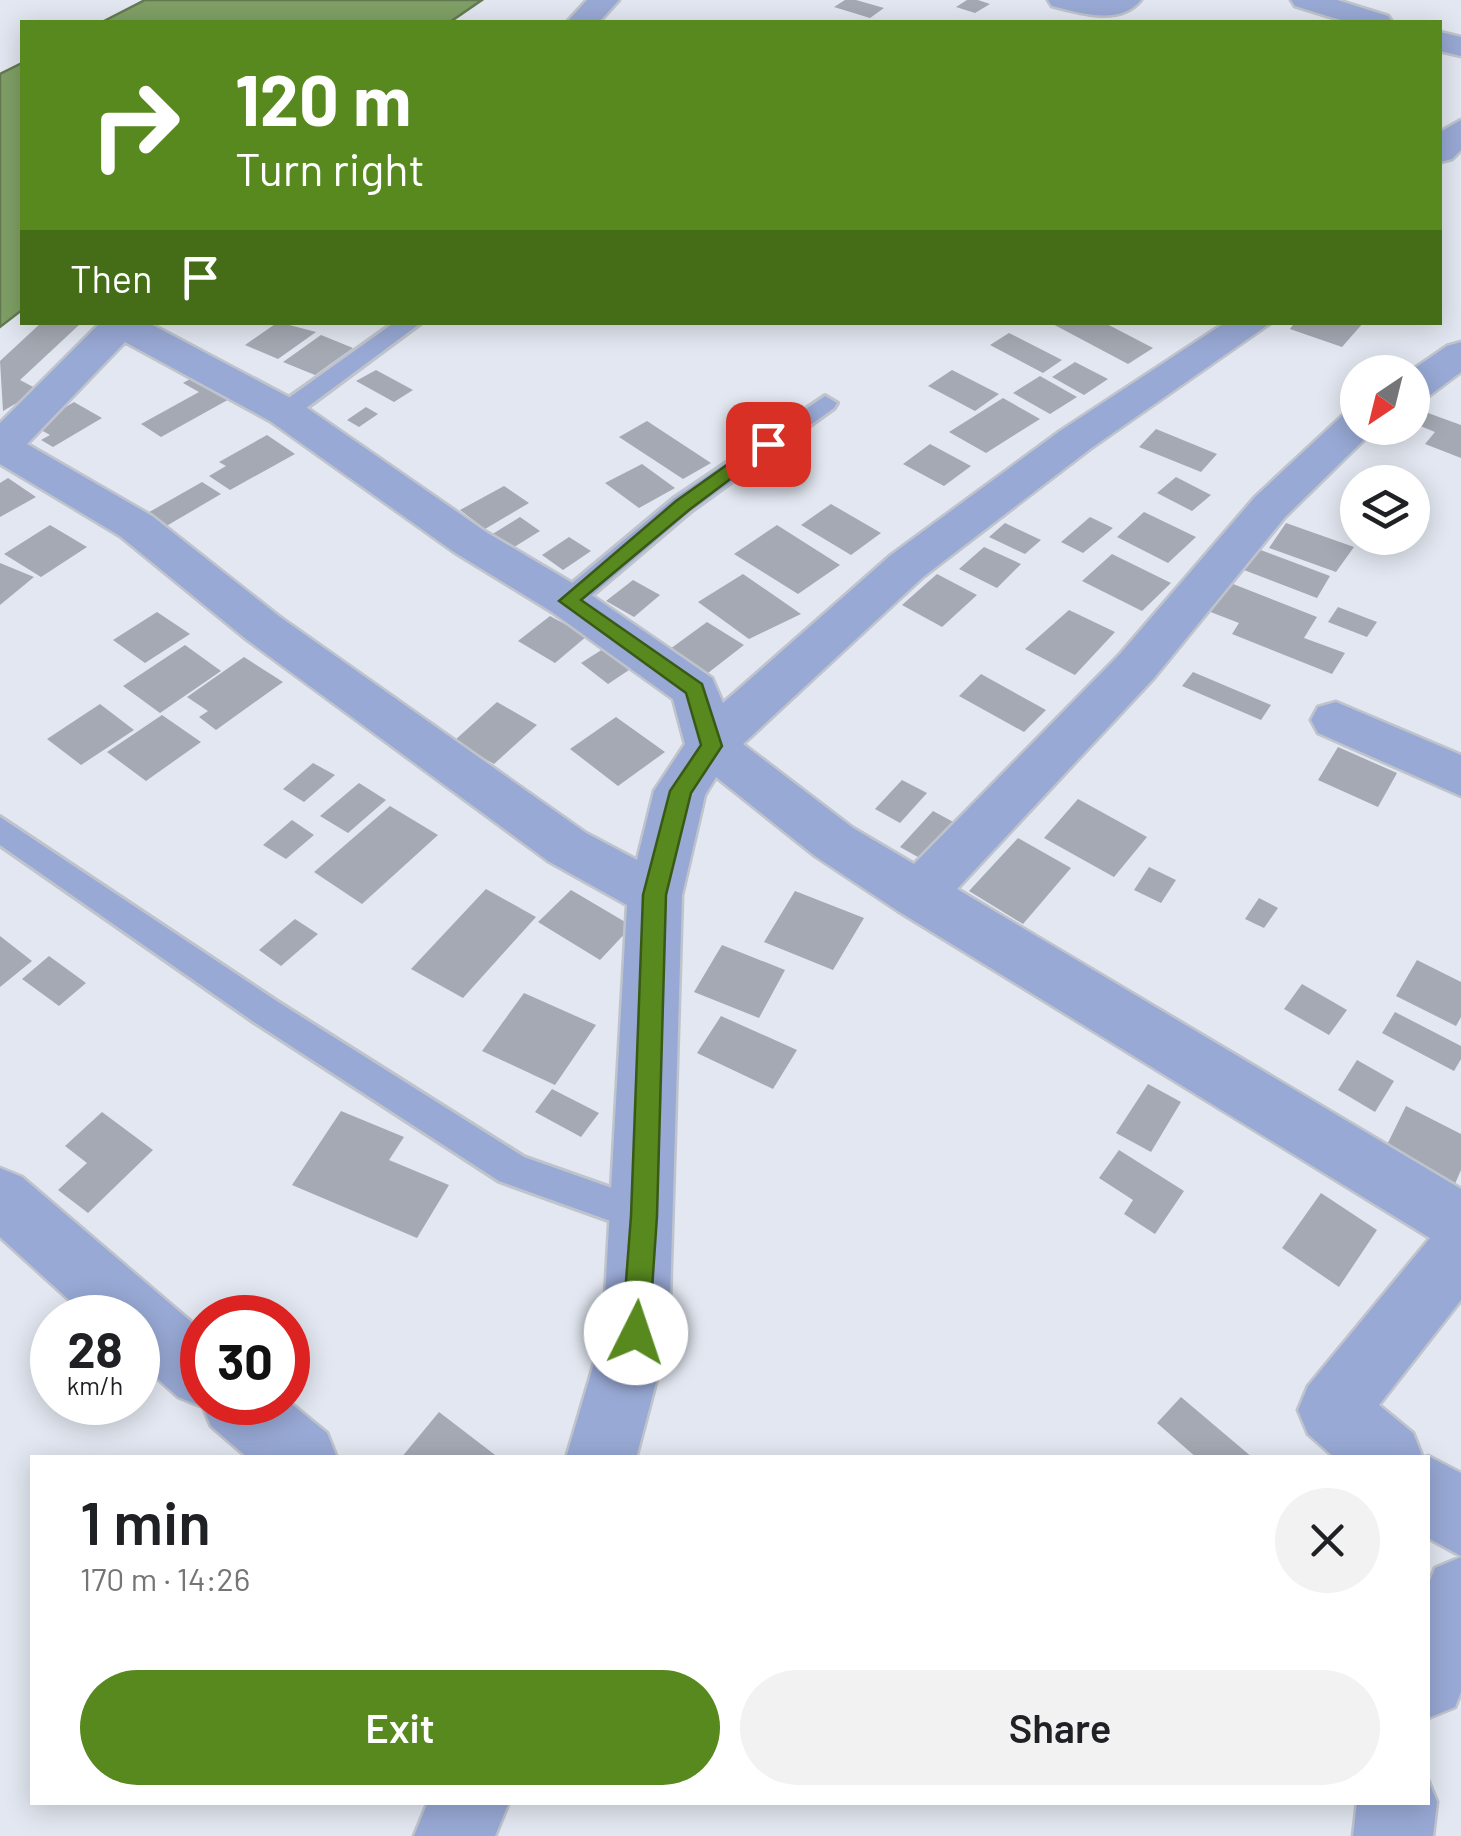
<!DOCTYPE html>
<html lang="en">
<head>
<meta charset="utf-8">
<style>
	body { margin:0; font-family:Barlow,sans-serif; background:#f2f2f2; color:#202124; height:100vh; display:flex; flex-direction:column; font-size:38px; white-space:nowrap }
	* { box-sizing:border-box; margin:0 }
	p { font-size:32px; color:#757577 }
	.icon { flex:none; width:55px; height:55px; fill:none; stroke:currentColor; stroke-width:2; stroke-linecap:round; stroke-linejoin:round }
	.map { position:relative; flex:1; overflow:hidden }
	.side { position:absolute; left:30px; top:1455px; width:1400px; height:350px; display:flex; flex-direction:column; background:#fff; border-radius:0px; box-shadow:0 5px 25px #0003 }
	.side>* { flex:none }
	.banner { position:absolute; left:20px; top:20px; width:1422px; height:305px; border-radius:0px; box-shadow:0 5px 25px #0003; background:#57891e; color:#fff; overflow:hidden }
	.needle { width:65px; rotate:215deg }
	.buttons { position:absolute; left:1340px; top:355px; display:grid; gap:20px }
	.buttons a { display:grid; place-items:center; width:90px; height:90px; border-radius:50%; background:#fff; box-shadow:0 5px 25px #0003; font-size:50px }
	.speed { position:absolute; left:30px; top:1295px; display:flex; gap:20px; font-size:50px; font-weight:700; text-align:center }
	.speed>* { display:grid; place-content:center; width:130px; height:130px; border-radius:50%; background:#fff; box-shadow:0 5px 25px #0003; line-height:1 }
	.speed small { font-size:25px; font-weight:400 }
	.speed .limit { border:15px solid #d22; background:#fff; color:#111 }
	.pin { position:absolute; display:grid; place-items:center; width:85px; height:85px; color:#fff; margin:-42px; border-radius:20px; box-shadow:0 5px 15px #0006 }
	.me { position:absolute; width:110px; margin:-55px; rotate:4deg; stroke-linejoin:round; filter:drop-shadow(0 0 8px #0008) }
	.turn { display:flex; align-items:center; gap:35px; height:210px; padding:0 50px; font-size:45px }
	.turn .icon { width:130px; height:130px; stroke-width:2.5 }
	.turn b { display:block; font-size:70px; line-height:85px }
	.then { display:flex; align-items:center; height:95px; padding:0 50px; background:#0003; gap:20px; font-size:38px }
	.round { display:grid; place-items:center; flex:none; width:105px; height:105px; border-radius:52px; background:#f2f2f2 }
	.headline { display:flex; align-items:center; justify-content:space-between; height:170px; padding:0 50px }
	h1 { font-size:60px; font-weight:600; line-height:75px }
	.action { display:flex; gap:20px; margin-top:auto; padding:20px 50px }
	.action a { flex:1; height:115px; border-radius:60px; background:#57891e; color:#fff; font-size:40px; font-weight:600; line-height:115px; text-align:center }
	.action a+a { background:#f2f2f2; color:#202124 }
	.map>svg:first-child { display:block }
	.water { fill:#80a066; stroke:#637a53; stroke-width:2.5 }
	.building { fill:#a5a9b3 }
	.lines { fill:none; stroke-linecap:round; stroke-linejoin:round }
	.lane-casing { stroke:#bfc4cc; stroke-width:6 }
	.street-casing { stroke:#bfc4cc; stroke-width:5 }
	.lane { fill:#98a9d5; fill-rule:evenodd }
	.street { fill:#98a9d5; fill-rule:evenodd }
	.route { fill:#57891e; stroke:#395914; stroke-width:2.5 }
</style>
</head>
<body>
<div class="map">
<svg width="1461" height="1836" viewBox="0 0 1461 1836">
	<rect width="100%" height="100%" fill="#e2e7f1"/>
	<path class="water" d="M 145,0 L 482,0 L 450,22 L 102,22 Z
		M 22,63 L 22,310 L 0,327 L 0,74 Z"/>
	<path class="building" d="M 845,0 L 856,0 L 884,8 L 870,18 L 834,7 Z
		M 967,0 L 978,0 L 990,4 L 975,13 L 956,7 Z
		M 42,322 L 79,325 L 20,380 L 39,390 L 3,411 L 0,361 Z
		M 278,322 L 316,332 L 278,359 L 245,345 Z
		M 1049,322 L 1103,322 L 1153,348 L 1128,364 Z
		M 1295,322 L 1364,322 L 1342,347 L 1290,329 Z
		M 1009,333 L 1062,360 L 1043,373 L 990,345 Z
		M 321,335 L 353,348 L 315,375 L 283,362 Z
		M 1075,362 L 1108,379 L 1084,395 L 1052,377 Z
		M 376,370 L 413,390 L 394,402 L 356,381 Z
		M 952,370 L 999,394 L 975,411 L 928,386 Z
		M 197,375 L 233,397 L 161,437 L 141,424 L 199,392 L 183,383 Z
		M 1040,376 L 1077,397 L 1050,414 L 1013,393 Z
		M 1003,398 L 1040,419 L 986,453 L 949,432 Z
		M 74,402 L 102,418 L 53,447 L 41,440 L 50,435 L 34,426 Z
		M 366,407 L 378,414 L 359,427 L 347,420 Z
		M 1428,413 L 1461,425 L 1461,458 L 1425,444 L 1435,432 L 1418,425 Z
		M 647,421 L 711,463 L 683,479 L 619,437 Z
		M 1156,429 L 1217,454 L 1201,472 L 1139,447 Z
		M 267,435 L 295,454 L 230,490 L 209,476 L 226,466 L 219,462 Z
		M 930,444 L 971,466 L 944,486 L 903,464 Z
		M 642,464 L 675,488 L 639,508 L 605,483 Z
		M 1176,477 L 1211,495 L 1192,511 L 1157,493 Z
		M 8,478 L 36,497 L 0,517 L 0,483 Z
		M 202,482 L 221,494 L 163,528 L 144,515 Z
		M 504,486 L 529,503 L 485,529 L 460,510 Z
		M 831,504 L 881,533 L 851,555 L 801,525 Z
		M 1144,512 L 1196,537 L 1168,563 L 1117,537 Z
		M 520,517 L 540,531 L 511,549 L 491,535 Z
		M 1090,517 L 1113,528 L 1083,553 L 1061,542 Z
		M 1005,523 L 1041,540 L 1025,554 L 989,537 Z
		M 1286,523 L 1354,547 L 1336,572 L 1269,548 Z
		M 50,525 L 87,547 L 41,577 L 4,554 Z
		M 777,525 L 840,565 L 798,594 L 734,554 Z
		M 569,537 L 591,551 L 563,570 L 542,555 Z
		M 984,547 L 1021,564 L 997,588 L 959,569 Z
		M 1258,549 L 1330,576 L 1317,598 L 1244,570 Z
		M 1112,554 L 1171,583 L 1142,611 L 1082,581 Z
		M 0,563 L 34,577 L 0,605 Z
		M 743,574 L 801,614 L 749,639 L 698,602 Z
		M 937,574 L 977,595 L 942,627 L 902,605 Z
		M 633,580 L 660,595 L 634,617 L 606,601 Z
		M 1228,582 L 1317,617 L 1304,638 L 1345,653 L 1332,674 L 1232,634 L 1239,623 L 1208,611 Z
		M 1338,607 L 1377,622 L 1367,637 L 1328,622 Z
		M 1069,610 L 1115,632 L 1075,675 L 1025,649 Z
		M 157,612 L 190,634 L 145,663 L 113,640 Z
		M 550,616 L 587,636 L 555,663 L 518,641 Z
		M 707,622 L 744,645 L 708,673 L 670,649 Z
		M 185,645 L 221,671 L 160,713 L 123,686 Z
		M 603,649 L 629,670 L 608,684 L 581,663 Z
		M 244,657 L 283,682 L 216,730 L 199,717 L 208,711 L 187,697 Z
		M 1193,672 L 1271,705 L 1261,720 L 1182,686 Z
		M 981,674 L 1046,710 L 1024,732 L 959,696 Z
		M 497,702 L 537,725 L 494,764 L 454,741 Z
		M 100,704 L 134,730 L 81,765 L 47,739 Z
		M 162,715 L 201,742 L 146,781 L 107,752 Z
		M 616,717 L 665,752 L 618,786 L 570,749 Z
		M 1338,747 L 1397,773 L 1378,807 L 1318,780 Z
		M 313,763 L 335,775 L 304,802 L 283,789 Z
		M 902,780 L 927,793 L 900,823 L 875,809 Z
		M 359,783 L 386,800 L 348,833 L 320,816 Z
		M 1078,799 L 1147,837 L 1114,877 L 1044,838 Z
		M 390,806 L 438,835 L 362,904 L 314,872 Z
		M 933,811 L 957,824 L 925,861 L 900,847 Z
		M 292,820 L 314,835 L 286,859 L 263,845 Z
		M 1018,838 L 1071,868 L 1023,924 L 969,891 Z
		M 1149,867 L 1176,880 L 1161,903 L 1134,890 Z
		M 486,889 L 536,917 L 463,998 L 411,969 Z
		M 571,890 L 632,926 L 600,960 L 538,922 Z
		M 795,891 L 864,918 L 833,970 L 764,942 Z
		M 1259,898 L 1278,908 L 1264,928 L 1245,919 Z
		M 295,919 L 318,934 L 281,966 L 259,950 Z
		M 0,936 L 32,961 L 0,987 Z
		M 722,945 L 785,970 L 759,1018 L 694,992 Z
		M 49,956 L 86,983 L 59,1006 L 22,979 Z
		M 1417,960 L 1461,982 L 1461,1017 L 1456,1026 L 1396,996 Z
		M 1302,984 L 1347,1010 L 1329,1035 L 1284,1009 Z
		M 524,993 L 596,1025 L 555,1085 L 482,1051 Z
		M 1395,1012 L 1461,1046 L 1461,1059 L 1454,1071 L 1382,1033 Z
		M 721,1016 L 797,1050 L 773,1089 L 697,1053 Z
		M 1357,1060 L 1394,1081 L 1375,1112 L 1338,1090 Z
		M 1148,1084 L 1181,1102 L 1151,1152 L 1116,1133 Z
		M 552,1089 L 599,1113 L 581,1137 L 535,1112 Z
		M 1406,1106 L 1461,1134 L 1461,1170 L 1451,1193 L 1381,1157 Z
		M 341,1111 L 404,1137 L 389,1160 L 449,1185 L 417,1238 L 292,1185 Z
		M 102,1112 L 153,1150 L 88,1213 L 58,1190 L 87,1163 L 65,1146 Z
		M 1119,1150 L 1184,1191 L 1155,1234 L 1124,1214 L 1133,1200 L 1099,1178 Z
		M 1321,1193 L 1377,1230 L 1339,1287 L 1282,1248 Z
		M 1181,1397 L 1253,1458 L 1197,1458 L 1157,1423 Z
		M 439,1412 L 499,1458 L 401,1458 Z"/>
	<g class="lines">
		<defs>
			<path id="lane" d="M 395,322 L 422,322 L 294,417 L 276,417 L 273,412 L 276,407 Z
				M 825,396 L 837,403 L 834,408 L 691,511 L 578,607 L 558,607 L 554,601 L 558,595 L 673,499 Z
				M 0,817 L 278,1002 L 524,1157 L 657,1204 L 663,1216 L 657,1228 L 644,1233 L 499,1181 L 254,1022 L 0,845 Z"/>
			<path id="street" d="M 587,0 L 619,0 L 599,22 L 567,22 Z
				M 1048,0 L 1141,0 C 1120,26 1080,13 1052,6 Z
				M 1291,0 L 1337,0 L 1388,16 L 1392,22 L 1347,22 L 1295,6 Z
				M 1440,32 L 1461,37 L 1461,56 L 1440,51 Z
				M 1461,120 L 1461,150 L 1452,159 L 1440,162 L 1440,132 Z
				M 101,322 L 147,322 L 300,403 L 486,532 L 584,590 L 712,678 L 723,703 L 891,555 L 1060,431 L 1226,322 L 1272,322 L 1090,449 L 923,577 L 743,744 L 853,828 L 914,864 L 1120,654 L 1255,497 L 1343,415 L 1358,412 L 1358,428 L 1376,428 L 1285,517 L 1154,678 L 957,889 L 1461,1189 L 1461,1300 L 1379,1405 L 1413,1433 L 1423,1458 L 1335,1458 L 1308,1434 L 1298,1410 L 1308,1386 L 1430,1238 L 898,911 L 815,856 L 716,777 L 705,795 L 682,895 L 669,1333 L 636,1458 L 566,1458 L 603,1333 L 627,905 L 548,861 L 246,639 L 120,536 L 0,464 L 0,423 ZM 125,342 L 270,421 L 454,552 L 552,612 L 673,699 L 685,744 L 654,791 L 637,860 L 586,833 L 280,617 L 152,516 L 27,444 Z
				M 1461,342 L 1461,372 L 1426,398 L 1412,401 L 1412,372 L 1409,372 L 1447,346 Z
				M 1336,702 L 1461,755 L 1461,796 L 1318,733 L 1311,720 L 1318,707 Z
				M 0,1168 L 22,1177 L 202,1331 L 202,1402 L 288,1401 L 327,1433 L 337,1458 L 248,1458 L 211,1426 L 203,1407 L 178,1397 L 138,1361 L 138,1318 L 89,1318 L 0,1237 Z
				M 1428,1456 L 1461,1473 L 1461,1556 L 1428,1538 L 1428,1458 L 1423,1458 Z
				M 1461,1557 L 1461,1692 L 1455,1707 L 1428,1718 L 1428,1586 L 1435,1568 Z
				M 1428,1780 L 1437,1802 L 1433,1836 L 1353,1836 L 1357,1802 L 1428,1802 Z
				M 428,1802 L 509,1802 L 495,1836 L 414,1836 Z"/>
		</defs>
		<use href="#lane" class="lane-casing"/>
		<use href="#street" class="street-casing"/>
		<use href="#lane" class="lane"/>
		<use href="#street" class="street"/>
	</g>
	<path class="route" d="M 762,440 L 777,444 L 689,510 L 581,600 L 702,684 L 722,746 L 691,793 L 666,895 L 657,1216 L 649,1333 L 645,1342 L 636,1346 L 626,1342 L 622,1333 L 631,1216 L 643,895 L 670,791 L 701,745 L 686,693 L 559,601 L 676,501 Z"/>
</svg>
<div class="buttons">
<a><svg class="needle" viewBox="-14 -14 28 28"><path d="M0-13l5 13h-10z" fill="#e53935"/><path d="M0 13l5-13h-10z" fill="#757577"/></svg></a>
<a><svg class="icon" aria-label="layers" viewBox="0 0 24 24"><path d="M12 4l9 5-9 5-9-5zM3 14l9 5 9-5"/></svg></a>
</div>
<div class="speed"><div>28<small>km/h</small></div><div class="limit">30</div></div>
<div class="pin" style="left:768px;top:444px;background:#d93025"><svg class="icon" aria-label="arrive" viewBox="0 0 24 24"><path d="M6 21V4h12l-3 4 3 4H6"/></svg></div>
<svg class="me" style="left:636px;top:1333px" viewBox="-20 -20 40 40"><circle r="19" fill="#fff"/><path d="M0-13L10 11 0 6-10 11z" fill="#57891e"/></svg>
<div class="banner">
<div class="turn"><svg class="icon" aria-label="right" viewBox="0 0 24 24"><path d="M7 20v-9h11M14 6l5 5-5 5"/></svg><div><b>120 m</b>Turn right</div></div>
<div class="then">Then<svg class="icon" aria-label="arrive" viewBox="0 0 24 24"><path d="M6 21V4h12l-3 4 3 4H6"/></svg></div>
</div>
<section class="side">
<div class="headline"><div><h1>1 min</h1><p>170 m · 14:26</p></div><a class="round"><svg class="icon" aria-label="close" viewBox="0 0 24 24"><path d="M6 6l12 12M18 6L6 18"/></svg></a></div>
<div class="action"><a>Exit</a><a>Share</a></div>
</section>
</div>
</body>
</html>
